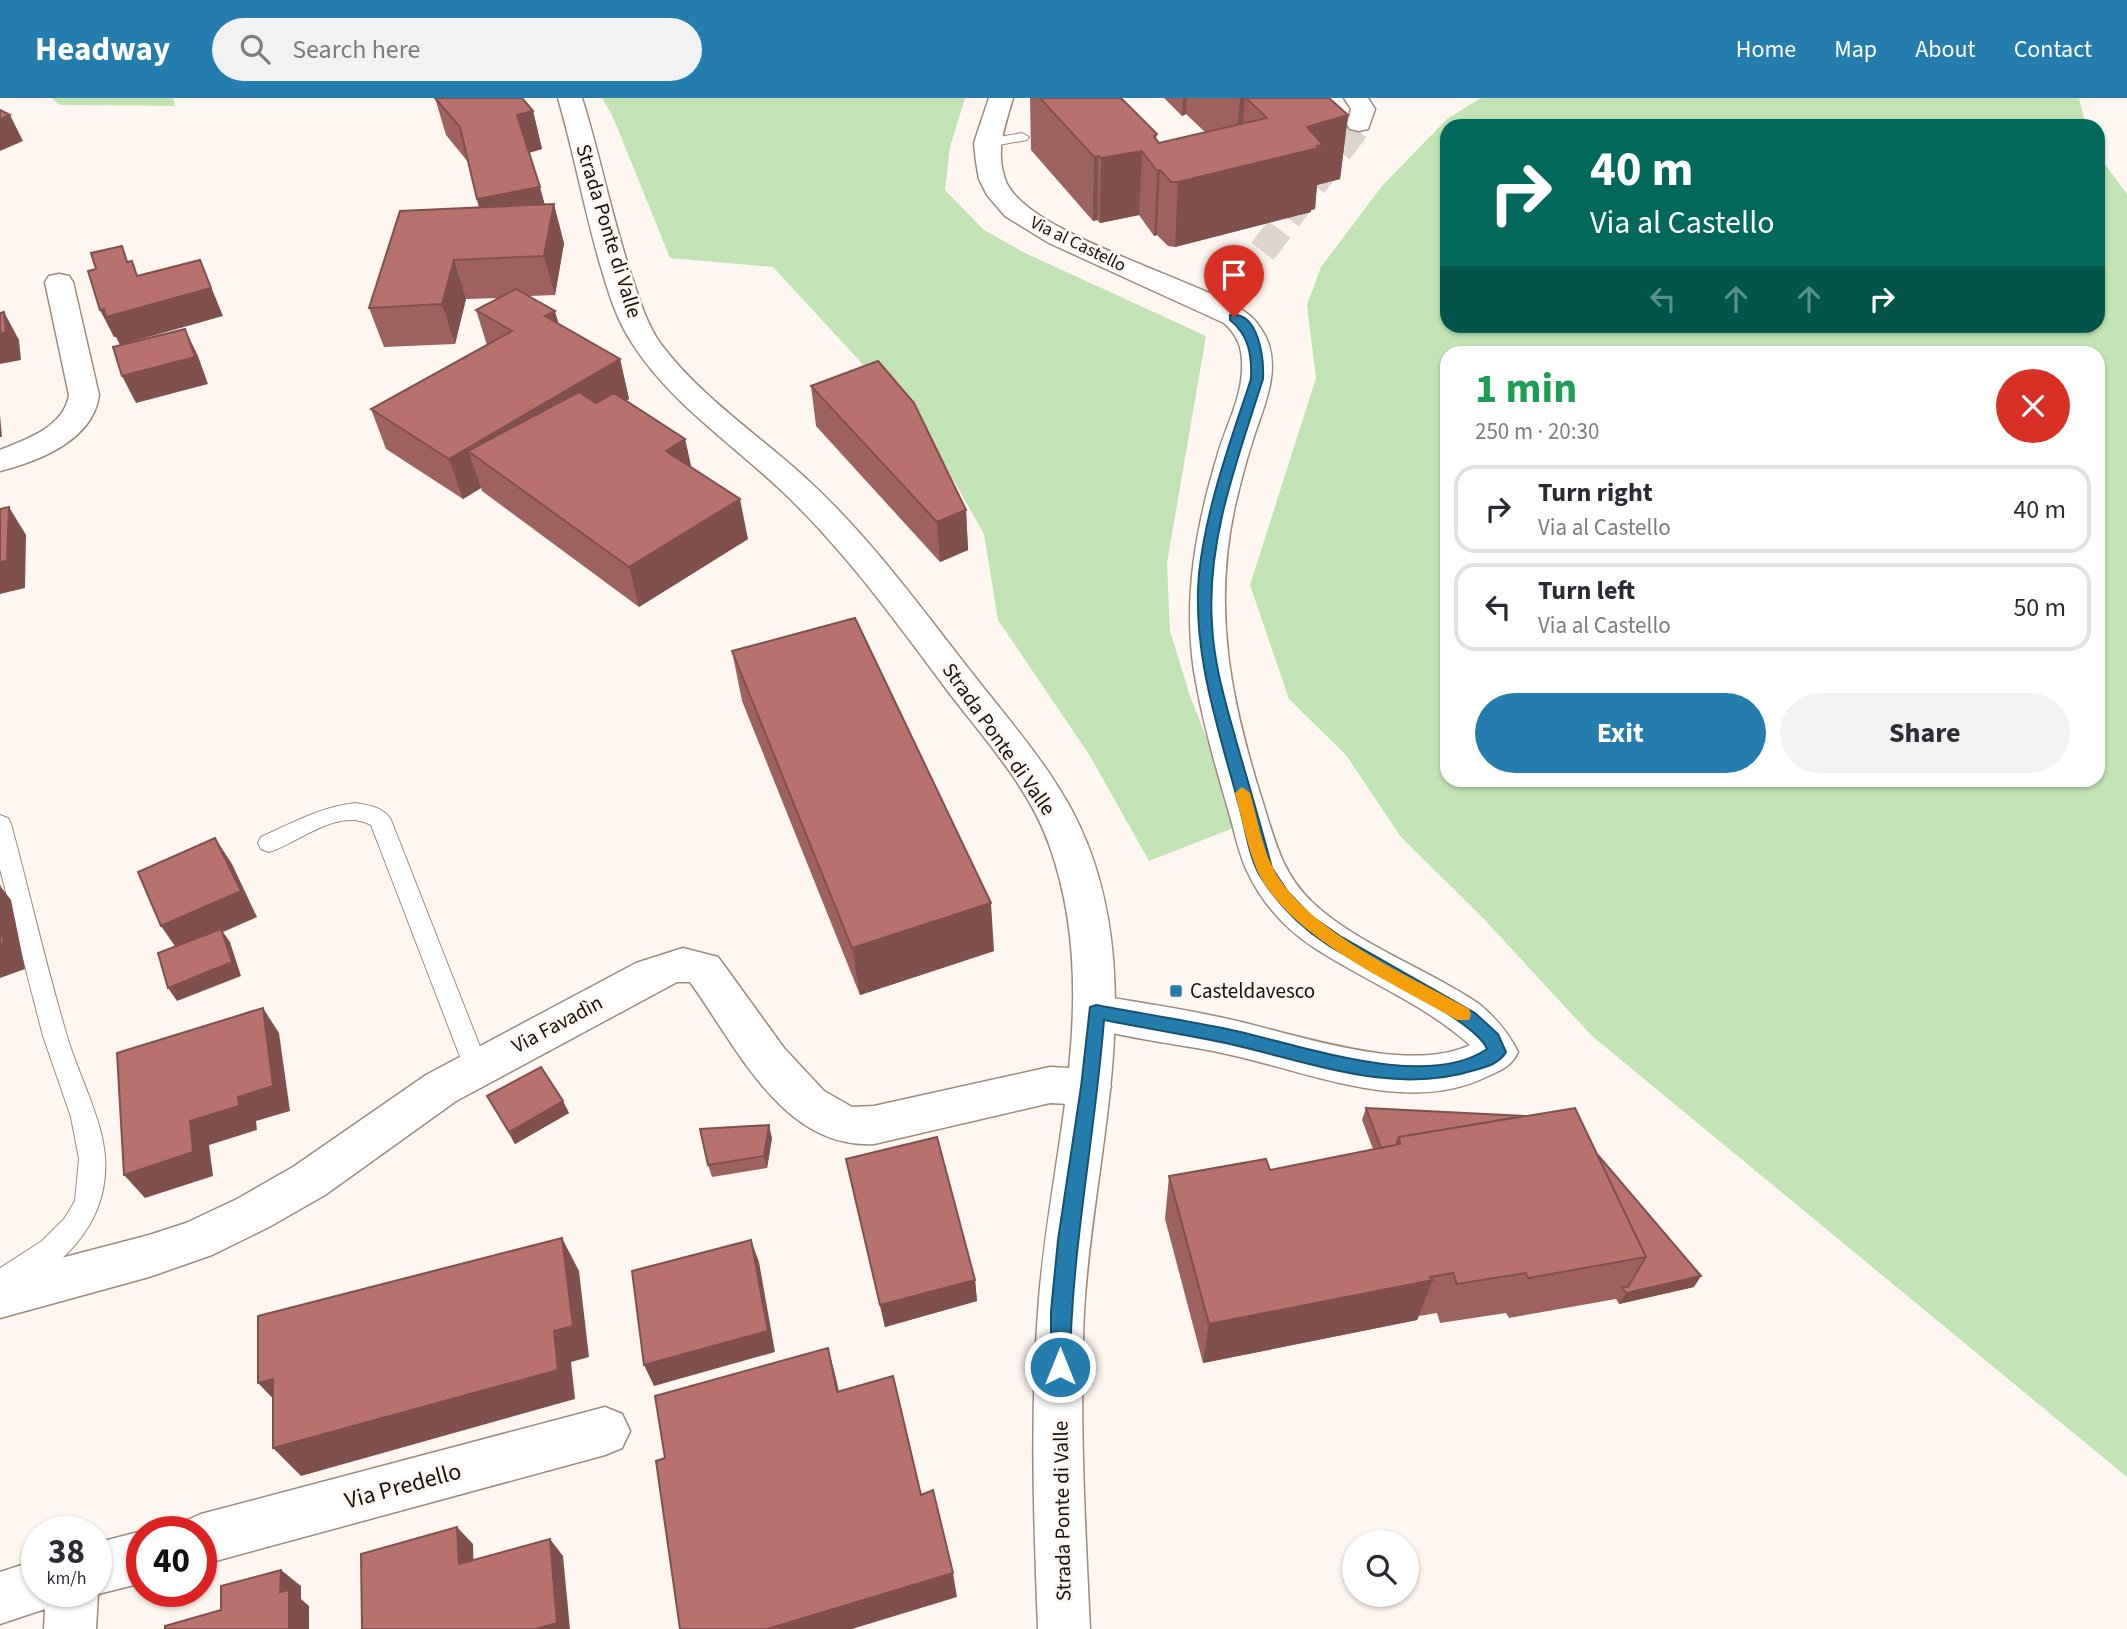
<!DOCTYPE html>
<html lang="en">
<head>
<meta charset="utf-8">
<style>
	body { margin:0; font-family:"Source Sans 3",sans-serif; background:#f2f2f3; color:#2b2b33; height:100vh; display:flex; flex-direction:column; font-size:26px; white-space:nowrap }
	* { box-sizing:border-box; margin:0 }
	p { font-size:23px; color:#7c7c81 }
	.icon { flex:none; width:38px; height:38px; fill:none; stroke:currentColor; stroke-width:2; stroke-linecap:round; stroke-linejoin:round }
	.map { position:relative; flex:1; overflow:hidden }
	.sheet { position:absolute; left:1440px; top:248px; width:665px; height:441px; display:flex; flex-direction:column; background:#fff; border-radius:21px; box-shadow:0 2px 5px #0004 }
	.sheet>* { flex:none }
	.top-card { position:absolute; left:1440px; top:21px; width:665px; height:214px; border-radius:21px; box-shadow:0 2px 5px #0004; background:#00695c; color:#fff; overflow:hidden }
	.buttons { position:absolute; left:1342px; top:1432px; display:grid; gap:14px }
	.buttons a { display:grid; place-items:center; width:77px; height:77px; border-radius:50%; background:#fff; box-shadow:0 2px 5px #0004; font-size:35px }
	.speed { position:absolute; left:21px; top:1418px; display:flex; gap:14px; font-size:35px; font-weight:700; text-align:center }
	.speed>* { display:grid; place-content:center; width:91px; height:91px; border-radius:50%; background:#fff; box-shadow:0 2px 5px #0004; line-height:1 }
	.speed small { font-size:18px; font-weight:400 }
	.speed .limit { border:10px solid #d22; background:#fff; color:#111 }
	.pin { position:absolute; display:grid; place-items:center; width:60px; height:60px; color:#fff; margin:-72px -30px; border-radius:50% 50% 50% 0; rotate:-45deg; box-shadow:0 0 7px #0007 }
	.pin .icon { rotate:45deg }
	.me { position:absolute; width:77px; margin:-38px; rotate:0deg; stroke-linejoin:round; filter:drop-shadow(0 0 5px #0008) }
	.turn { display:flex; align-items:center; gap:24px; height:147px; padding:0 35px; font-size:32px }
	.turn .icon { width:91px; height:91px; stroke-width:2.5 }
	.turn b { display:block; font-size:49px; line-height:60px }
	.lanes { display:flex; align-items:center; height:66px; padding:0 35px; background:#0003; justify-content:center; gap:35px; direction:ltr }
	.lanes .off { opacity:.35 }
	.round { display:grid; place-items:center; flex:none; width:74px; height:74px; border-radius:37px; background:#f2f2f3 }
	.overview { display:flex; align-items:center; justify-content:space-between; height:119px; padding:0 35px }
	h1 { font-size:42px; font-weight:700; line-height:52px; color:#1e9e55 }
	.primary-button { display:flex; gap:14px; margin-top:auto; padding:14px 35px }
	.primary-button a { flex:1; height:80px; border-radius:42px; background:#247dac; color:#fff; font-size:28px; font-weight:700; line-height:80px; text-align:center }
	.primary-button a+a { background:#f2f2f3; color:#2b2b33 }
	ul { padding:0; list-style:none }
	li { display:flex; align-items:center; gap:21px; height:88px; margin:0 14px 10px; padding:0 21px; border:4px solid #e1e1e2; border-radius:21px }
	li div { flex:1 }
	li b { display:block; font-size:26px }
	li em { font-style:normal }
	header { display:flex; align-items:center; gap:42px; box-sizing:border-box; height:98px; padding:0 35px; background:#247dac; color:#fff }
	header strong { font-size:33px }
	nav { display:flex; gap:38px; margin-inline-start:auto; font-size:24px }
	.search { width:490px; height:63px; background:#f2f2f3; display:flex; align-items:center; gap:18px; box-sizing:border-box; padding:0 24px; border-radius:38px; color:#7c7c81; font-size:26px }
	.map>svg:first-child { display:block }
	.green { fill:#c2e4b4; fill-rule:evenodd }
	.lines { fill:none; stroke-linecap:round; stroke-linejoin:round }
	.street-tunnel { stroke:#dcd4ce; stroke-width:28; stroke-dasharray:28 14; stroke-linecap:butt }
	.lane-casing { stroke:#9d8b7d; stroke-width:2 }
	.street-casing { stroke:#9d8b7d; stroke-width:3 }
	.secondary-casing { stroke:#9d8b7d; stroke-width:3 }
	.lane { fill:#fff; fill-rule:evenodd }
	.street { fill:#fff; fill-rule:evenodd }
	.secondary { fill:#fff; fill-rule:evenodd }
	.wall { fill:#9d625e }
	.shaded-wall { fill:#80504c }
	.building { fill:#b7726d; stroke:#80504c; stroke-width:2 }
	.route { fill:#247dac; stroke:#175170; stroke-width:2 }
	.slow { fill:#f59e0b }
	.poi-dot { fill:#247dac; stroke:#fef6f0; stroke-width:2.5 }
	.labels { text-anchor:middle; dominant-baseline:central; stroke-width:5; stroke-linejoin:round; paint-order:stroke }
	.far-street-label { font-size:18px; fill:#19130e; stroke:#fef6f0 }
	.street-label { font-size:21px; fill:#19130e; stroke:#fef6f0 }
	.poi-label { font-size:21px; fill:#19130e; stroke:#fef6f0; text-anchor:start }
	.near-street-label { font-size:24px; fill:#19130e; stroke:#fef6f0 }
</style>
</head>
<body>
<header>
<strong>Headway</strong>
<div class="search"><svg class="icon" aria-label="search" viewBox="0 0 24 24"><circle cx="10" cy="10" r="6"/><path d="M15 15l6 6"/></svg>Search here</div>
<nav><a>Home</a><a>Map</a><a>About</a><a>Contact</a></nav>
</header>
<div class="map">
<svg width="2127" height="1531" viewBox="0 0 2127 1531">
	<rect width="100%" height="100%" fill="#fef6f0"/>
	<path class="green" d="M 51,0 L 173,0 L 175,8 L 60,7 Z
		M 602,0 L 965,0 L 950,49 L 945,92 L 984,132 L 1025,155 L 1206,238 L 1167,465 L 1170,533 L 1190,598 L 1241,727 L 1149,763 L 1090,658 L 998,522 L 984,436 L 928,337 L 773,169 L 670,160 L 613,19 Z
		M 1481,0 L 2079,0 L 2086,28 L 1447,28 L 1447,228 L 2098,228 L 2098,57 L 2127,96 L 2127,1379 L 1592,938 L 1483,820 L 1401,739 L 1346,657 L 1289,601 L 1250,487 L 1316,280 L 1307,207 L 1321,169 L 1382,88 L 1447,21 ZM 1447,256 L 2098,256 L 2098,682 L 1447,682 Z"/>
	<g class="lines">
		<path class="street-tunnel" d="M 1237,187 L 1359,26"/>
		<defs>
			<path id="lane" d="M 1022,35 L 1029,39 L 1027,42 L 987,49 L 980,45 L 987,41 Z
				M 355,705 C 368,707 384,709 391,722 L 488,969 L 485,977 L 476,980 L 467,977 L 464,969 L 371,727 C 338,709 300,744 269,754 L 261,751 L 258,745 L 261,739 C 292,725 321,709 355,705 Z
				M 0,717 L 8,720 L 11,726 C 30,796 46,868 67,938 C 77,972 94,1004 102,1039 C 119,1115 68,1171 0,1198 L 0,1170 L 42,1143 L 64,1121 L 75,1103 L 79,1061 L 71,1019 L 43,938 L 0,771 Z"/>
			<path id="street" d="M 989,0 L 1013,0 C 1005,28 995,52 1005,81 C 1023,135 1196,180 1245,214 C 1256,221 1265,235 1269,247 C 1279,281 1261,314 1252,345 C 1245,366 1240,387 1235,408 C 1212,513 1231,604 1263,705 C 1275,743 1282,775 1312,804 C 1356,846 1428,871 1479,906 C 1496,920 1508,934 1518,954 C 1511,969 1501,972 1486,979 C 1406,1018 1307,973 1227,956 C 1179,945 1128,942 1081,926 L 1075,914 L 1081,902 L 1096,897 C 1140,905 1184,911 1228,921 C 1293,935 1407,977 1470,947 C 1423,905 1365,883 1313,849 C 1285,830 1261,804 1247,773 C 1239,756 1235,736 1230,718 C 1216,670 1202,622 1194,573 C 1183,500 1196,429 1217,359 C 1225,330 1241,302 1242,272 C 1243,253 1239,238 1224,225 L 1049,145 L 1005,118 L 987,97 L 979,81 L 976,64 L 974,45 Z
				M 1344,0 L 1368,0 L 1375,11 L 1368,31 L 1359,33 L 1350,31 L 1347,26 L 1351,11 Z
				M 59,176 L 69,178 L 73,184 L 99,297 C 93,342 39,363 0,373 L 0,352 C 27,341 64,329 69,297 L 45,184 L 49,178 Z
				M 683,850 L 718,859 L 784,950 L 824,993 L 852,1009 L 874,1008 L 1050,969 L 1090,971 L 1105,976 L 1111,989 L 1105,1002 L 1090,1007 L 1050,1005 L 874,1046 C 782,1051 736,947 690,884 L 677,884 L 456,1003 L 325,1097 L 269,1129 L 212,1157 L 149,1179 L 0,1220 L 0,1176 L 149,1137 L 186,1125 L 237,1101 L 293,1069 L 426,977 L 636,865 Z
				M 605,1309 L 622,1316 L 630,1333 L 622,1350 L 605,1357 L 201,1467 L 201,1433 L 179,1433 L 183,1424 L 201,1416 Z
				M 142,1433 L 142,1485 L 98,1496 L 96,1531 L 44,1531 L 45,1511 L 0,1526 L 0,1474 L 37,1462 L 37,1493 L 96,1493 L 96,1445 Z"/>
			<path id="secondary" d="M 558,0 L 582,0 C 601,60 612,122 633,182 C 640,204 647,226 660,245 C 701,300 762,339 811,385 C 872,442 921,510 972,575 C 1014,629 1062,681 1087,745 C 1147,896 1093,1058 1084,1213 C 1079,1319 1085,1425 1090,1531 L 1038,1531 C 1034,1426 1030,1320 1038,1214 C 1048,1059 1104,902 1050,749 C 1030,690 984,641 947,592 C 896,524 846,454 784,395 C 733,346 670,305 632,245 C 616,221 608,193 600,166 C 584,111 574,55 558,0 Z"/>
		</defs>
		<use href="#lane" class="lane-casing"/>
		<use href="#street" class="street-casing"/>
		<use href="#secondary" class="secondary-casing"/>
		<use href="#lane" class="lane"/>
		<use href="#street" class="street"/>
		<use href="#secondary" class="secondary"/>
	</g>
	<path class="wall" d="M 435,0 L 533,13 L 542,51 L 529,55 L 545,107 L 564,145 L 555,197 L 529,198 L 559,226 L 620,261 L 629,301 L 626,303 L 685,341 L 691,369 L 748,441 L 639,509 L 482,393 L 481,390 L 463,401 L 386,351 L 371,311 L 487,247 L 476,212 L 500,200 L 466,201 L 455,246 L 384,249 L 369,210 L 479,110 L 468,64 L 446,37 Z
		M 1030,0 L 1121,0 L 1157,36 L 1156,42 L 1159,45 L 1205,34 L 1186,16 L 1182,18 L 1164,0 L 1329,0 L 1348,17 L 1340,81 L 1317,87 L 1315,111 L 1311,112 L 1311,114 L 1175,149 L 1168,148 L 1157,137 L 1154,138 L 1139,117 L 1100,125 L 1097,122 L 1093,123 L 1031,52 Z
		M 811,288 L 966,412 L 968,452 L 940,464 L 816,328 Z
		M 732,553 L 994,853 L 860,897 L 742,603 Z
		M 487,998 L 563,1003 L 569,1015 L 515,1046 Z
		M 1366,1010 L 1597,1056 L 1694,1189 L 1619,1206 L 1616,1201 L 1509,1220 L 1506,1215 L 1440,1225 L 1437,1215 L 1419,1218 L 1417,1222 L 1203,1265 L 1165,1121 L 1169,1078 L 1270,1072 L 1373,1051 L 1362,1022 Z
		M 772,1040 L 767,1070 L 712,1079 L 708,1067 Z
		M 846,1061 L 975,1182 L 977,1203 L 885,1229 Z"/>
	<path class="shaded-wall" d="M 1183,0 L 1187,0 L 1186,16 L 1182,18 Z
		M 1240,0 L 1245,0 L 1240,62 L 1234,64 Z
		M 533,13 L 542,51 L 527,55 L 517,17 Z
		M 10,17 L 23,43 L 0,53 L 0,21 Z
		M 1348,17 L 1340,81 L 1317,87 L 1315,111 L 1311,112 L 1311,114 L 1175,149 L 1178,84 L 1307,29 Z
		M 1142,53 L 1139,117 L 1100,125 L 1101,60 Z
		M 1098,58 L 1097,122 L 1093,123 L 1094,59 Z
		M 1160,72 L 1157,137 L 1154,138 L 1157,73 Z
		M 540,89 L 550,127 L 554,106 L 564,145 L 555,197 L 544,158 L 488,139 L 477,101 Z
		M 200,162 L 223,218 L 120,247 L 116,239 L 114,239 L 100,212 Z
		M 454,162 L 466,201 L 455,246 L 442,206 Z
		M 555,213 L 566,252 L 545,218 Z
		M 4,214 L 19,242 L 21,262 L 0,266 L 0,236 Z
		M 185,231 L 198,258 L 208,286 L 136,305 L 122,278 Z
		M 620,261 L 629,301 L 502,378 L 468,353 L 481,390 L 463,401 L 449,361 Z
		M 0,317 L 2,339 L 0,339 Z
		M 685,341 L 694,381 L 666,353 Z
		M 740,401 L 748,441 L 639,509 L 629,469 Z
		M 9,409 L 26,437 L 25,490 L 0,496 L 0,464 Z
		M 966,412 L 968,452 L 940,464 L 937,424 Z
		M 215,740 L 232,766 L 257,819 L 223,834 L 230,844 L 241,878 L 177,903 L 168,890 L 179,854 L 161,828 Z
		M 0,786 L 1,789 L 11,802 L 25,871 L 0,880 Z
		M 991,805 L 994,853 L 860,897 L 852,850 Z
		M 263,910 L 279,935 L 290,1013 L 256,1023 L 257,1032 L 209,1047 L 213,1078 L 145,1100 L 124,1077 L 190,1023 L 238,999 Z
		M 563,1003 L 569,1015 L 515,1046 L 509,1034 Z
		M 769,1027 L 772,1040 L 767,1070 L 764,1058 Z
		M 562,1140 L 579,1173 L 589,1259 L 571,1264 L 575,1301 L 301,1378 L 273,1350 L 554,1233 Z
		M 751,1142 L 759,1164 L 775,1254 L 654,1288 L 644,1267 Z
		M 1701,1178 L 1694,1189 L 1619,1206 L 1626,1195 Z
		M 975,1182 L 977,1203 L 885,1229 L 880,1207 Z
		M 1433,1182 L 1417,1222 L 1203,1265 L 1209,1226 Z
		M 828,1250 L 836,1280 L 845,1322 L 837,1294 Z
		M 273,1281 L 286,1314 L 258,1285 Z
		M 457,1429 L 473,1446 L 474,1483 L 459,1466 Z
		M 550,1441 L 563,1458 L 570,1531 L 536,1531 Z
		M 281,1472 L 301,1488 L 301,1501 L 309,1508 L 309,1531 L 289,1531 L 280,1494 Z
		M 953,1475 L 957,1499 L 852,1531 L 767,1531 Z"/>
	<path class="building" d="M 435,0 L 522,0 L 533,13 L 517,17 L 540,89 L 477,101 L 460,29 Z
		M 1040,0 L 1121,0 L 1157,36 L 1154,39 L 1159,45 L 1267,20 L 1246,0 L 1329,0 L 1348,17 L 1307,29 L 1323,47 L 1317,48 L 1319,50 L 1178,84 L 1171,84 L 1160,72 L 1157,73 L 1142,53 L 1101,60 L 1098,58 L 1094,59 Z
		M 0,12 L 10,17 L 0,21 Z
		M 554,106 L 544,158 L 454,162 L 442,206 L 369,210 L 400,113 Z
		M 122,148 L 127,164 L 132,163 L 137,178 L 200,162 L 211,190 L 106,219 L 104,211 L 100,212 L 88,173 L 96,171 L 91,155 Z
		M 516,191 L 555,213 L 545,218 L 620,261 L 449,361 L 371,311 L 512,233 L 476,212 Z
		M 4,214 L 6,234 L 0,236 L 0,215 Z
		M 185,231 L 195,259 L 122,278 L 113,249 Z
		M 878,263 L 914,305 L 966,412 L 937,424 L 811,288 Z
		M 579,294 L 596,305 L 614,295 L 685,341 L 666,353 L 740,401 L 629,469 L 468,353 Z
		M 9,409 L 7,463 L 0,464 L 0,411 Z
		M 855,520 L 991,805 L 852,850 L 732,553 Z
		M 215,740 L 241,793 L 161,828 L 138,774 Z
		M 0,826 L 4,845 L 0,846 Z
		M 221,831 L 232,864 L 168,890 L 158,855 Z
		M 263,910 L 273,988 L 238,999 L 239,1008 L 190,1023 L 193,1054 L 124,1077 L 117,955 Z
		M 541,969 L 563,1003 L 509,1034 L 487,998 Z
		M 1366,1010 L 1525,1018 L 1399,1039 L 1396,1047 L 1381,1050 Z
		M 1575,1010 L 1646,1159 L 1528,1180 L 1526,1175 L 1457,1186 L 1453,1175 L 1430,1179 L 1433,1182 L 1209,1226 L 1169,1078 L 1266,1061 L 1270,1072 L 1400,1046 L 1399,1039 Z
		M 769,1027 L 764,1058 L 708,1067 L 700,1031 Z
		M 937,1039 L 975,1182 L 880,1207 L 846,1061 Z
		M 1597,1056 L 1701,1178 L 1626,1195 L 1622,1189 L 1628,1189 L 1646,1159 Z
		M 562,1140 L 573,1228 L 554,1233 L 558,1272 L 273,1350 L 273,1281 L 258,1285 L 258,1218 Z
		M 751,1142 L 768,1233 L 644,1267 L 632,1173 Z
		M 828,1250 L 837,1294 L 893,1278 L 921,1397 L 933,1392 L 953,1475 L 767,1531 L 680,1531 L 656,1363 L 665,1360 L 655,1298 Z
		M 457,1429 L 459,1466 L 550,1441 L 557,1525 L 536,1531 L 362,1531 L 361,1456 Z
		M 281,1472 L 280,1494 L 289,1492 L 289,1531 L 165,1531 L 165,1528 L 221,1512 L 221,1488 Z"/>
	<path class="route" d="M 1230,217 C 1259,213 1264,261 1263,281 C 1238,360 1206,443 1212,526 C 1214,568 1226,606 1237,646 C 1249,687 1261,728 1272,770 L 1288,794 L 1311,818 L 1340,838 L 1475,915 L 1498,936 L 1506,954 C 1500,965 1487,969 1475,972 C 1393,998 1310,964 1230,946 C 1188,937 1145,930 1104,922 C 1095,1038 1071,1152 1070,1269 L 1067,1275 L 1060,1278 L 1054,1275 L 1051,1269 L 1051,1213 L 1058,1142 L 1081,989 L 1090,909 L 1096,907 C 1139,915 1183,922 1227,931 C 1296,945 1424,994 1487,951 C 1476,922 1360,868 1328,847 C 1299,828 1277,806 1259,776 C 1248,756 1245,727 1238,704 C 1218,629 1192,555 1199,476 C 1206,409 1230,345 1251,281 C 1252,257 1249,237 1230,222 Z"/>
	<path class="slow" d="M 1242,689 L 1250,695 C 1257,719 1262,750 1274,772 C 1308,834 1408,877 1469,911 L 1471,916 L 1469,922 L 1457,922 C 1395,886 1287,838 1257,772 C 1247,748 1242,720 1235,695 Z"/>
	<rect class="poi-dot" x="1169" y="886" width="14" height="14" rx="3.5"/>
	<g class="labels">
		<g class="far-street-label">
			<text transform="translate(1078 146) rotate(26)">Via al Castello</text>
		</g>
		<g class="street-label">
			<text transform="translate(609 133) rotate(73)">Strada Ponte di Valle</text>
			<text transform="translate(999 641) rotate(55)">Strada Ponte di Valle</text>
			<text transform="translate(557 926) rotate(-28)">Via Favadìn</text>
			<text transform="translate(1062 1413) rotate(-91)">Strada Ponte di Valle</text>
		</g>
		<g class="poi-label">
			<text x="1190" y="893">Casteldavesco</text>
		</g>
		<g class="near-street-label">
			<text transform="translate(403 1388) rotate(-15)">Via Predello</text>
		</g>
	</g>
</svg>
<div class="buttons">
<a><svg class="icon" aria-label="search" viewBox="0 0 24 24"><circle cx="10" cy="10" r="6"/><path d="M15 15l6 6"/></svg></a>
</div>
<div class="speed"><div>38<small>km/h</small></div><div class="limit">40</div></div>
<div class="pin" style="left:1234px;top:219px;background:#d93025"><svg class="icon" aria-label="arrive" viewBox="0 0 24 24"><path d="M6 21V4h12l-3 4 3 4H6"/></svg></div>
<svg class="me" style="left:1060px;top:1269px" viewBox="-20 -20 40 40"><circle r="17" fill="#247dac" stroke="#fff" stroke-width="3"/><path d="M0-11L8 9 0 5-8 9z" fill="#fff"/></svg>
<div class="top-card">
<div class="turn"><svg class="icon" aria-label="right" viewBox="0 0 24 24"><path d="M7 20v-9h11M14 6l5 5-5 5"/></svg><div><b>40 m</b>Via al Castello</div></div>
<div class="lanes"><svg class="icon off" aria-label="left" viewBox="0 0 24 24"><path d="M17 20v-9H6M10 6l-5 5 5 5"/></svg><svg class="icon off" aria-label="ahead" viewBox="0 0 24 24"><path d="M12 20V5M6 11l6-6 6 6"/></svg><svg class="icon off" aria-label="ahead" viewBox="0 0 24 24"><path d="M12 20V5M6 11l6-6 6 6"/></svg><svg class="icon" aria-label="right" viewBox="0 0 24 24"><path d="M7 20v-9h11M14 6l5 5-5 5"/></svg></div>
</div>
<section class="sheet">
<div class="overview"><div><h1>1 min</h1><p>250 m · 20:30</p></div><a class="round" style="background:#d93025;color:#fff"><svg class="icon" aria-label="close" viewBox="0 0 24 24"><path d="M6 6l12 12M18 6L6 18"/></svg></a></div>
<ul>
<li><svg class="icon" aria-label="right" viewBox="0 0 24 24"><path d="M7 20v-9h11M14 6l5 5-5 5"/></svg><div><b>Turn right</b><p>Via al Castello</p></div><em>40 m</em></li>
<li><svg class="icon" aria-label="left" viewBox="0 0 24 24"><path d="M17 20v-9H6M10 6l-5 5 5 5"/></svg><div><b>Turn left</b><p>Via al Castello</p></div><em>50 m</em></li>
</ul>
<div class="primary-button"><a>Exit</a><a>Share</a></div>
</section>
</div>
</body>
</html>
